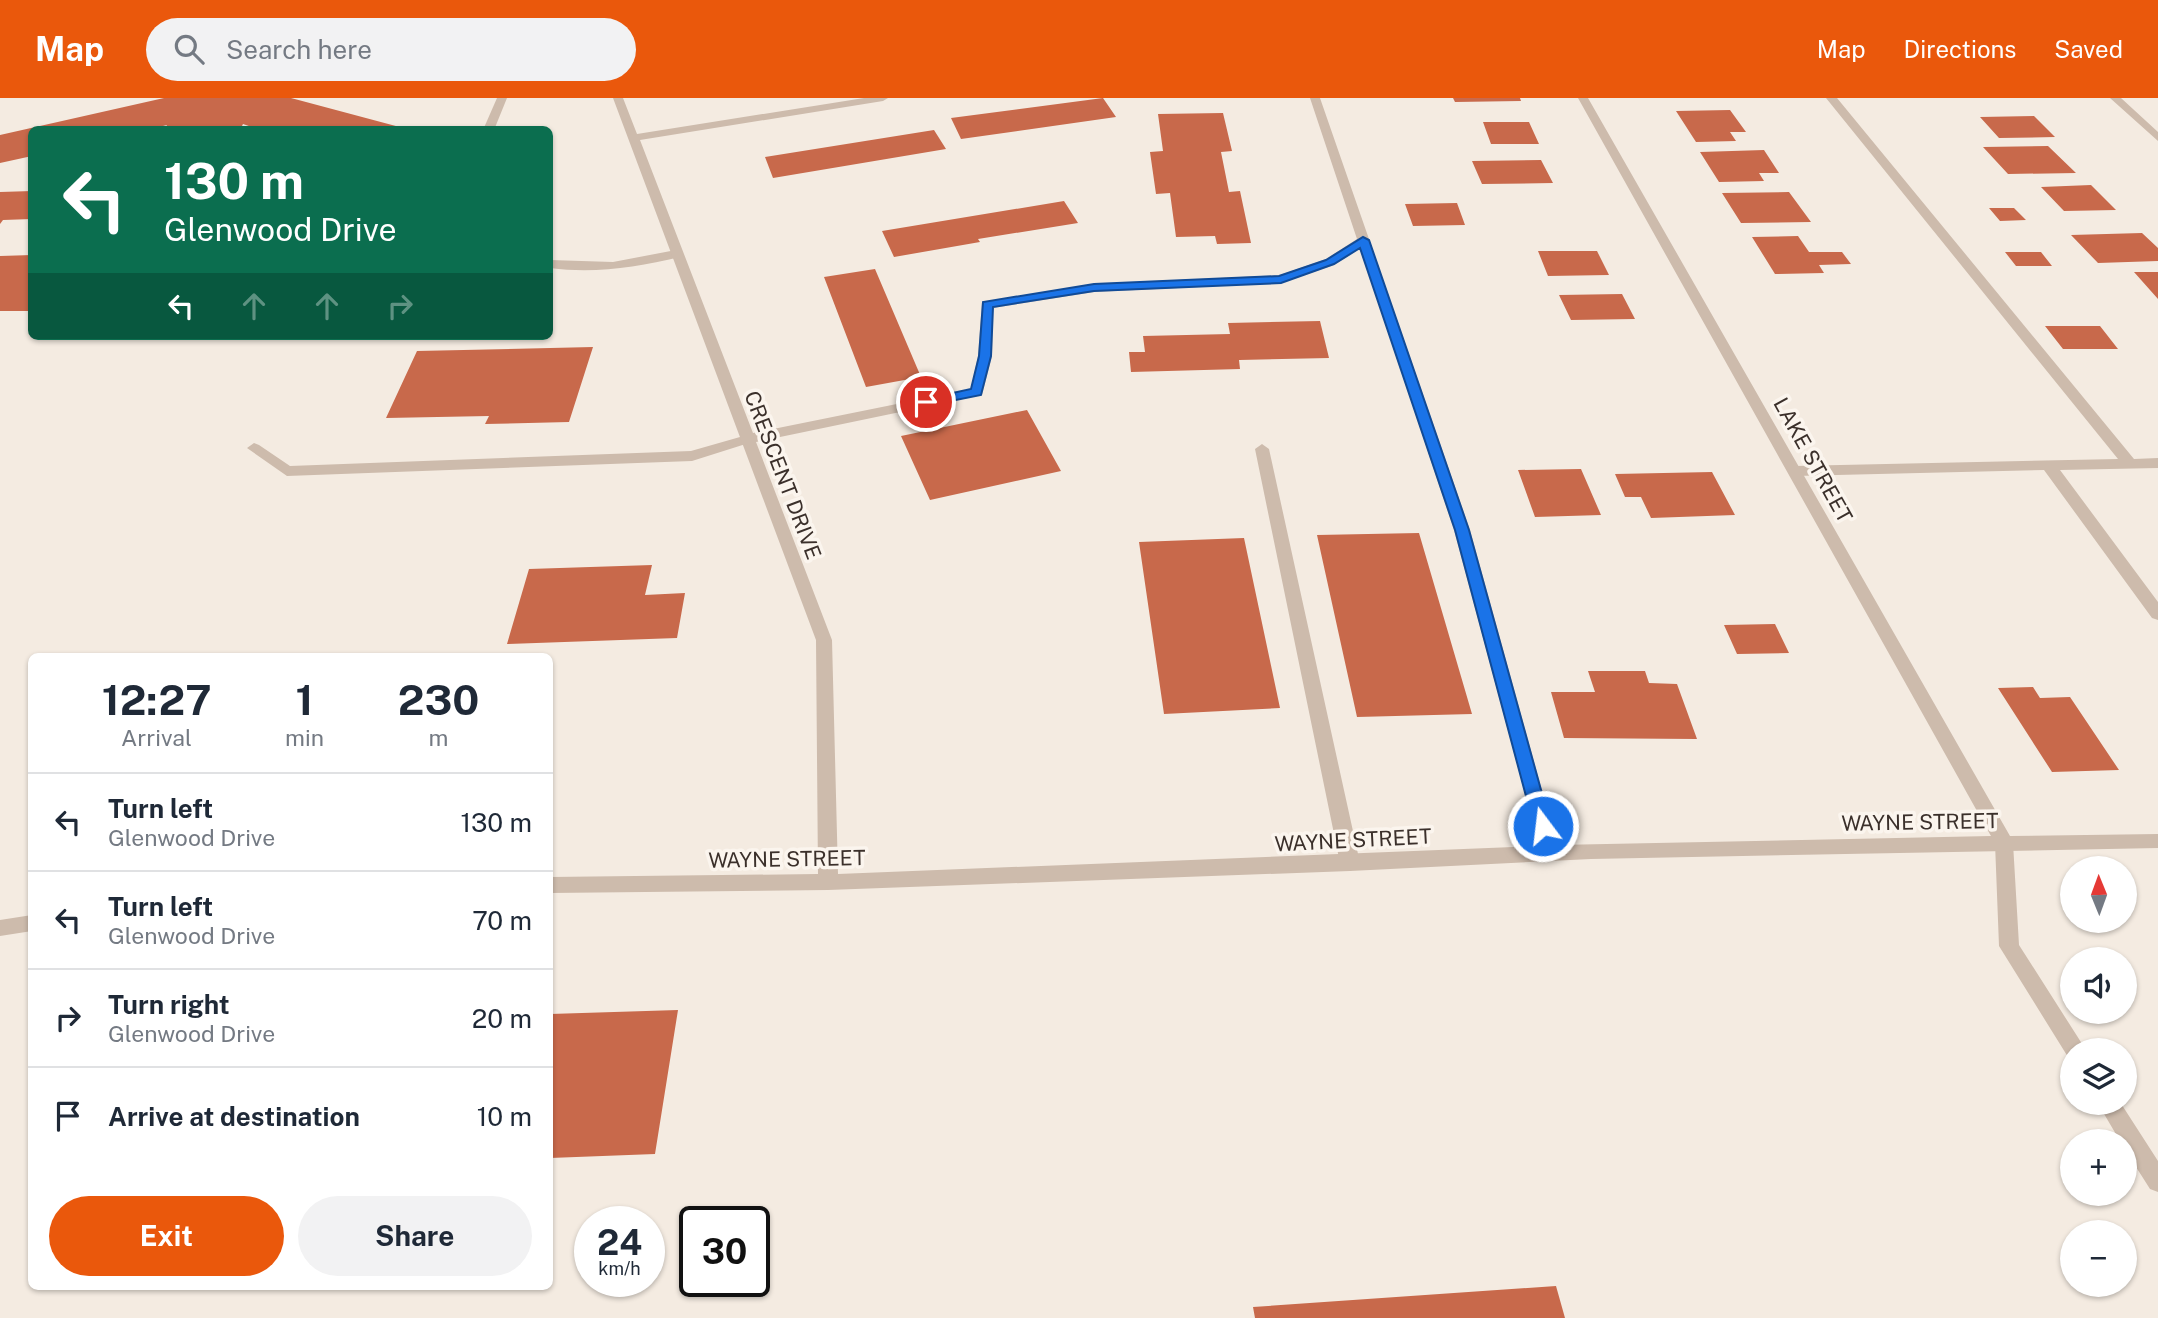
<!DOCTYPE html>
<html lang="en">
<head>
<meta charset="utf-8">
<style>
	body { margin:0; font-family:"Public Sans",sans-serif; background:#f2f2f3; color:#1f2937; height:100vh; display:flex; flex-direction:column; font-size:26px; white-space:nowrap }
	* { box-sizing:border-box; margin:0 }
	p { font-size:23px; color:#747a83 }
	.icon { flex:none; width:38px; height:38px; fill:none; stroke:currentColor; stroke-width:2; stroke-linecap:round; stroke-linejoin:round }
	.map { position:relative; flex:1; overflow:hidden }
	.drawer { position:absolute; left:28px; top:555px; width:525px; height:637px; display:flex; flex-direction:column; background:#fff; border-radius:10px; box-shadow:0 2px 5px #0004 }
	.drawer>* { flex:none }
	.banner { position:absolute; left:28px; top:28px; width:525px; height:214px; border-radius:10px; box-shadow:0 2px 5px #0004; background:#0b6e4f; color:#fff; overflow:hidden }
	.needle { width:46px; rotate:359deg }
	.tools { position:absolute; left:2060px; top:758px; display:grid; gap:14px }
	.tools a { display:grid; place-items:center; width:77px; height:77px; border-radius:50%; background:#fff; box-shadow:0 2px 5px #0004; font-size:35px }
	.speed { position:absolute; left:574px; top:1108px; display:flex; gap:14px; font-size:35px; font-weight:700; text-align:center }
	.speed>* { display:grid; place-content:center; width:91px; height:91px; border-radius:50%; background:#fff; box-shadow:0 2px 5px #0004; line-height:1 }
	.speed small { font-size:18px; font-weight:400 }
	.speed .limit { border:4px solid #111; border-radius:10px; background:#fff; color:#111 }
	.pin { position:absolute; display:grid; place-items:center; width:60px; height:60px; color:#fff; margin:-30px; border:4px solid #fff; border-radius:50%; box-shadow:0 2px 7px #0007 }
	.me { position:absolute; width:77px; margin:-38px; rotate:345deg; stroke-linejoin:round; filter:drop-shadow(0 0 5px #0008) }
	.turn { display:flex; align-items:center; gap:24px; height:147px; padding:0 21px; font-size:32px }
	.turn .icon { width:91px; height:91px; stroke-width:2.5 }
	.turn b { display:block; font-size:49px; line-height:60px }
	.lanes { display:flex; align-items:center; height:66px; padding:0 21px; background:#0003; justify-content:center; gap:35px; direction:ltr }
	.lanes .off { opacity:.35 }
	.eta { display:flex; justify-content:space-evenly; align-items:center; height:119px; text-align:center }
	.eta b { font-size:42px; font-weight:700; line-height:49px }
	.primary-button { display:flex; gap:14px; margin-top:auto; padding:14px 21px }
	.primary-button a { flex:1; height:80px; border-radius:42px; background:#ea580c; color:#fff; font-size:28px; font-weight:700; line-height:80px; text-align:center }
	.primary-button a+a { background:#f2f2f3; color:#1f2937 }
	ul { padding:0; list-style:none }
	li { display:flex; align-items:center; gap:21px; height:98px; padding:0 21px; border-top:2px solid #e0e1e3 }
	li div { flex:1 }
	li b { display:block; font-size:26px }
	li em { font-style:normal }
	header { display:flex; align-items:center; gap:42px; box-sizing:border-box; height:98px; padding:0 35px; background:#ea580c; color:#fff }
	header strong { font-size:33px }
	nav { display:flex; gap:38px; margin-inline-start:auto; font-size:24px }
	.search { width:490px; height:63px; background:#f2f2f3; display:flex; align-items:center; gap:18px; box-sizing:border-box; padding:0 24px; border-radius:38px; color:#747a83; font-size:26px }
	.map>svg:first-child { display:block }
	.building { fill:#c8694b }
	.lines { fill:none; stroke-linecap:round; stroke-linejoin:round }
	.lane { fill:#cdbbac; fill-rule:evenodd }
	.street { fill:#cdbbac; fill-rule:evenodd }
	.route { fill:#1a73e8; stroke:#114b97; stroke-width:2 }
	.labels { text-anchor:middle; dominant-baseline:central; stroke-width:7; stroke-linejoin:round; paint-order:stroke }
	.street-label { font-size:21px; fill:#3b302b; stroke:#fbf5ee }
</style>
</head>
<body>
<header>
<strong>Map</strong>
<div class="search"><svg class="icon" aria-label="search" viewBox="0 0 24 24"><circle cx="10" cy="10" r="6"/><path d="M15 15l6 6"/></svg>Search here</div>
<nav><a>Map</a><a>Directions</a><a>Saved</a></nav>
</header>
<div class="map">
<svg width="2158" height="1220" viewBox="0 0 2158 1220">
	<rect width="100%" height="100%" fill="#f4ebe1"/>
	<path class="building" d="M 164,0 L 291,0 L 407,31 L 260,32 L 243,26 L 240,32 L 164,32 L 167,27 L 147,32 L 32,32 L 32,58 L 0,65 L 0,37 Z
		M 1103,0 L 1116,19 L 961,41 L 951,20 Z
		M 1453,0 L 1520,0 L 1521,3 L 1455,4 Z
		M 1730,12 L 1746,34 L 1730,34 L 1736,43 L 1696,44 L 1676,13 Z
		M 1223,15 L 1232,53 L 1221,54 L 1229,94 L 1240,93 L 1251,145 L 1217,146 L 1215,138 L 1176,139 L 1170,95 L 1156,96 L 1150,54 L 1163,53 L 1158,16 Z
		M 2034,18 L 2055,39 L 1999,40 L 1980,19 Z
		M 1483,24 L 1529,24 L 1539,46 L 1491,46 Z
		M 934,32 L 946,51 L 773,80 L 765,59 Z
		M 2048,48 L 2076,75 L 2008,76 L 1983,49 Z
		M 1764,52 L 1779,75 L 1759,75 L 1764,83 L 1719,84 L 1700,54 Z
		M 1541,62 L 1553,85 L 1482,86 L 1472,63 Z
		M 2091,87 L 2116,112 L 2064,113 L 2041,89 Z
		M 32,93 L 32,110 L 28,114 L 32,114 L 32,121 L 3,122 L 0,126 L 0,94 Z
		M 1789,94 L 1811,124 L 1741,125 L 1722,95 Z
		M 1064,103 L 1078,125 L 978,141 L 980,144 L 894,159 L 882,133 Z
		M 1457,105 L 1465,127 L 1413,128 L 1405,106 Z
		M 1989,110 L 2014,110 L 2026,122 L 2000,123 Z
		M 2142,135 L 2158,150 L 2158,163 L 2098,165 L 2071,137 Z
		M 1798,138 L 1809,154 L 1842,154 L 1851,166 L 1819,167 L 1824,175 L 1775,176 L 1752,139 Z
		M 1538,153 L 1597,153 L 1609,177 L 1548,178 Z
		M 2005,154 L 2041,154 L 2052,168 L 2016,168 Z
		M 32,157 L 32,213 L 0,213 L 0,158 Z
		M 875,171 L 921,279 L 866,289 L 824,179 Z
		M 2134,174 L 2158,174 L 2158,201 Z
		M 1622,196 L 1635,221 L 1571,222 L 1559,197 Z
		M 1320,223 L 1329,260 L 1239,262 L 1240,271 L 1131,274 L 1129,254 L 1145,254 L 1143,238 L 1230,236 L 1228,225 Z
		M 2045,228 L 2100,228 L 2118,251 L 2063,251 Z
		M 593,249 L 569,324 L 485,326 L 489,318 L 386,320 L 417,253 Z
		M 1027,312 L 1061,373 L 930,402 L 901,338 Z
		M 1581,371 L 1601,417 L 1535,419 L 1518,372 Z
		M 1712,374 L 1735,417 L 1651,420 L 1641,399 L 1625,399 L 1615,376 Z
		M 1419,435 L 1472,616 L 1357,619 L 1317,437 Z
		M 1244,440 L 1280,610 L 1164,616 L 1139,444 Z
		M 652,467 L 645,497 L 685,495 L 677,540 L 507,546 L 529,471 Z
		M 1775,526 L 1789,555 L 1737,556 L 1724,527 Z
		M 1588,573 L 1645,573 L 1649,585 L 1677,586 L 1697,641 L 1564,640 L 1551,594 L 1595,594 Z
		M 2033,589 L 2040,600 L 2070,599 L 2119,672 L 2052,674 L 1998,590 Z
		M 678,912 L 655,1056 L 550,1060 L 550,916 Z
		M 1556,1188 L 1565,1220 L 1255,1220 L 1253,1209 Z"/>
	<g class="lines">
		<path class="lane" d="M 497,0 L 507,0 L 494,32 L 483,32 Z
			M 1826,0 L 1837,0 L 2134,361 L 2158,360 L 2158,370 L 2060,372 L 2158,504 L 2158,522 L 2152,520 L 2044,372 L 1795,378 L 1788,373 L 1795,368 L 2118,361 Z
			M 676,152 L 680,153 L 680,159 C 637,169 595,176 550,170 L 550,162 L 613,164 Z
			M 747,337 L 754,341 L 752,344 L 692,363 L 287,378 L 247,350 L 254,345 L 259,347 L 290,368 L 691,353 Z
			M 1262,346 L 1269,351 L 1360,765 L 1357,770 L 1350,773 L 1343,770 L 1340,765 L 1255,351 Z
			M 2004,738 L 2011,740 L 2013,745 L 2019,847 L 2086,952 L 2072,952 L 2072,960 L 2068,959 L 1999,848 L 1995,745 L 1997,740 Z
			M 2097,1004 L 2120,1004 L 2158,1063 L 2158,1094 L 2150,1091 L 2124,1050 L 2124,1043 L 2120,1043 Z"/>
		<path class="street" d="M 613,0 L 623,0 L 637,36 L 864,0 L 888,0 L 883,3 L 640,42 L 753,335 L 971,291 L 978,258 L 982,204 L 1094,186 L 1280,177 L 1326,161 L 1357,141 L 1310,0 L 1320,0 L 1470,432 L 1557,747 L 1991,738 L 1578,0 L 1588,0 L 2010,738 L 2158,736 L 2158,750 L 1591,761 L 1350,773 L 828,792 L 550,795 L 550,779 L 818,776 L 816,542 ZM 1360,150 L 1454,432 L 1539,748 L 838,776 L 832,542 L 756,344 L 982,297 L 992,258 L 993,210 L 1094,194 L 1281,185 L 1334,167 Z
			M 2110,0 L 2121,0 L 2158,34 L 2158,43 Z
			M 32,817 L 32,833 L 0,838 L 0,822 Z"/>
	</g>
	<path class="route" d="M 1363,139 L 1369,142 L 1469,432 L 1551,728 L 1549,733 L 1537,733 L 1534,728 L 1455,432 L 1360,150 L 1334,166 L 1281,185 L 1094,193 L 993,209 L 991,258 L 981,297 L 926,308 L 919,304 L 921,302 L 971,291 L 979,258 L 983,204 L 1094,186 L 1279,178 L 1326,162 Z"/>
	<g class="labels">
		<g class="street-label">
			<text transform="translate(1813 362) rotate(61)">LAKE STREET</text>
			<text transform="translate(783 377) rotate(69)">CRESCENT DRIVE</text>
			<text transform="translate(1920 724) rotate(-1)">WAYNE STREET</text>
			<text transform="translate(1353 742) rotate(-3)">WAYNE STREET</text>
			<text transform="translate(787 761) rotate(-1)">WAYNE STREET</text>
		</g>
	</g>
</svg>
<div class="tools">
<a><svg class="needle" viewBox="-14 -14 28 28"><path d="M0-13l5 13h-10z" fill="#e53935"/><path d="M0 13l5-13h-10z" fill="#747a83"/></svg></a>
<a><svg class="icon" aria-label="sound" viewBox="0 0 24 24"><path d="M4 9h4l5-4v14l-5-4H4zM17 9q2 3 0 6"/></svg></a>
<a><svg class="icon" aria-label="layers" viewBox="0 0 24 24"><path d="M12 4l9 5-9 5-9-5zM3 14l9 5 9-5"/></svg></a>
<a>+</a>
<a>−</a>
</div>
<div class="speed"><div>24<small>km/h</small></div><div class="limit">30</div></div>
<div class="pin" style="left:926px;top:304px;background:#d93025"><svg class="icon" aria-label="arrive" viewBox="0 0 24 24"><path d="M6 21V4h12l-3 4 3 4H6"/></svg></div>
<svg class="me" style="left:1543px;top:728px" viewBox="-20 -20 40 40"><circle r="17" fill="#1a73e8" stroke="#fff" stroke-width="3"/><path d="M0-11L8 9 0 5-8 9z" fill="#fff"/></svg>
<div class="banner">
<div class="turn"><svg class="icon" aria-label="left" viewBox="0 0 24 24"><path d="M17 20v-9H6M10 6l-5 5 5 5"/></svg><div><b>130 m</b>Glenwood Drive</div></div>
<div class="lanes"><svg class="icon" aria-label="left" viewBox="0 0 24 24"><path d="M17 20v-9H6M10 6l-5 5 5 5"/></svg><svg class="icon off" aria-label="ahead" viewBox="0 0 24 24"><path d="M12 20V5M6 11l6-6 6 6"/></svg><svg class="icon off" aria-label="ahead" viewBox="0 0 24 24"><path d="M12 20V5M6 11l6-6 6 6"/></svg><svg class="icon off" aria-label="right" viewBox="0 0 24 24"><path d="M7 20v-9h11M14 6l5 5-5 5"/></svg></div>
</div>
<section class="drawer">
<div class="eta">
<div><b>12:27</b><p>Arrival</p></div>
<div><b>1</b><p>min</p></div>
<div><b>230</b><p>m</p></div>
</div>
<ul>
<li><svg class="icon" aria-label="left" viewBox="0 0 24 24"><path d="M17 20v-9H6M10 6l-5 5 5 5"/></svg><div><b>Turn left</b><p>Glenwood Drive</p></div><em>130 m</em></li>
<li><svg class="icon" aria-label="left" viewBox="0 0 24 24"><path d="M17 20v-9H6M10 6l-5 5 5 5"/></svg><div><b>Turn left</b><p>Glenwood Drive</p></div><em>70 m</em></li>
<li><svg class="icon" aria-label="right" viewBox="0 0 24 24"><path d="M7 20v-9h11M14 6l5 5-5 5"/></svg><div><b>Turn right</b><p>Glenwood Drive</p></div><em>20 m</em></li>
<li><svg class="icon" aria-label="arrive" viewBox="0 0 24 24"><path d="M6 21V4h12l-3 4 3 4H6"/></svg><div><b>Arrive at destination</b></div><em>10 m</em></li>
</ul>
<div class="primary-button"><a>Exit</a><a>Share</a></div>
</section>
</div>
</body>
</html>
